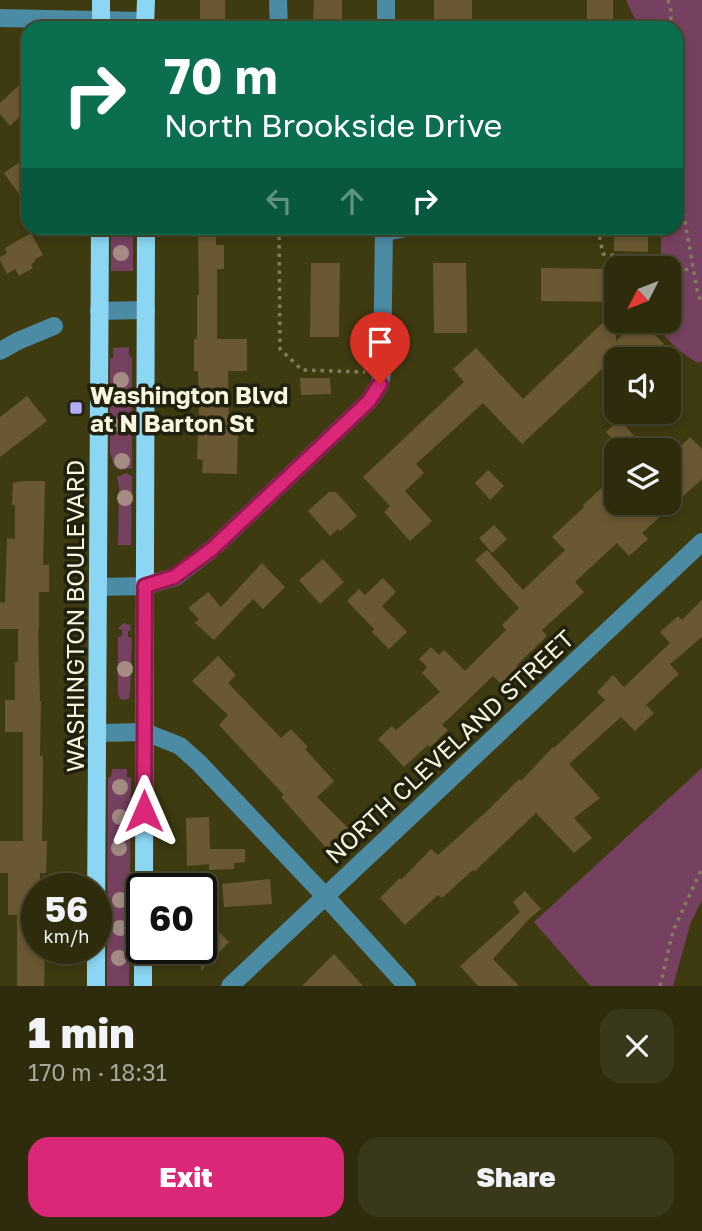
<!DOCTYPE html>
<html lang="en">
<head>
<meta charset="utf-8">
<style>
	body { margin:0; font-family:"Golos Text",sans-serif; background:#3a381b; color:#f1f3f6; height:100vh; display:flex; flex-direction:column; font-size:26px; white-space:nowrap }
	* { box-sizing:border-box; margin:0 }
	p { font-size:23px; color:#a7a79d }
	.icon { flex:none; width:38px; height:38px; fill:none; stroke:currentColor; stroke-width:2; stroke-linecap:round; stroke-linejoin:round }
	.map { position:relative; height:986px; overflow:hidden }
	.drawer { display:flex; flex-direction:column; background:#2e2c0d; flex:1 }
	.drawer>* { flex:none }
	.hud { position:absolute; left:21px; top:21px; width:662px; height:214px; border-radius:21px; box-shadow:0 4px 10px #0003,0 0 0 2px #49482e; background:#0b6e4f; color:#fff; overflow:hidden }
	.needle { width:46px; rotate:228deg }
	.buttons { position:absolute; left:604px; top:256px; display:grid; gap:14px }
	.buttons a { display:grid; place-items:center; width:77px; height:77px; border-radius:14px; background:#2e2c0d; box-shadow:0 4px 10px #0003,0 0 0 2px #49482e; font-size:35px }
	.speed { position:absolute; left:21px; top:873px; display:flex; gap:14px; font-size:35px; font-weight:700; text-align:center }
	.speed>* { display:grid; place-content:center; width:91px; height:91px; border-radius:50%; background:#2e2c0d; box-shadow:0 4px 10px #0003,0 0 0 2px #49482e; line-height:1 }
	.speed small { font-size:18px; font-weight:400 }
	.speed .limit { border:4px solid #111; border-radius:10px; background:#fff; color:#111 }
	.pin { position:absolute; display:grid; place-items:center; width:60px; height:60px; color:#fff; margin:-72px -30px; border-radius:50% 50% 50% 0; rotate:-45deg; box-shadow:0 0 7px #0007 }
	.pin .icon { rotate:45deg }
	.me { position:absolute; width:77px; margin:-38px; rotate:0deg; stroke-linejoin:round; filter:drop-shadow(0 0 5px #0008) }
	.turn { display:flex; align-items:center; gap:24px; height:147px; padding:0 28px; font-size:32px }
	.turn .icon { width:91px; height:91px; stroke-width:2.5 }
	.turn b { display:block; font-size:49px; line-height:60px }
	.lanes { display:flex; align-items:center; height:66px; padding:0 28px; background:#0003; justify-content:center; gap:35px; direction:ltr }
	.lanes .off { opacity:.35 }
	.round { display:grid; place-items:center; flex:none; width:74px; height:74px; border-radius:21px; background:#3a381b }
	.head { display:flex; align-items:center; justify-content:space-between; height:119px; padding:0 28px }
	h1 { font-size:42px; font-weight:800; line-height:52px }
	.cta { display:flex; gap:14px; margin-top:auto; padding:14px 28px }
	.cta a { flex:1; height:80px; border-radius:21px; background:#db2777; color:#fff; font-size:28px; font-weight:800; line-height:80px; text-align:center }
	.cta a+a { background:#3a381b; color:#f1f3f6 }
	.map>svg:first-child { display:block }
	.green { fill:#764160 }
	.building { fill:#6a5832 }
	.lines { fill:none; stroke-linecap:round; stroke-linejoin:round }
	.path { stroke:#817e5b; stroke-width:3.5; stroke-dasharray:3.5 5; stroke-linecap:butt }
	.minor { stroke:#4c8ba4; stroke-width:18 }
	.major { stroke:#8bd6f3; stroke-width:18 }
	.tree { fill:#a48c85 }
	.route-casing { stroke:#8e194d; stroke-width:18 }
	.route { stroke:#db2777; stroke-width:12 }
	.poi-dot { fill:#b0aefa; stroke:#222110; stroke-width:2.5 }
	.labels { text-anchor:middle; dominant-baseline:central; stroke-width:7; stroke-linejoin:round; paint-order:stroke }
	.poi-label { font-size:24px; font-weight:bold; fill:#f7f6df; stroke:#222110; text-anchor:start }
	.street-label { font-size:24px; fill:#f7f6df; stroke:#222110 }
</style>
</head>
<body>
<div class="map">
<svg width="702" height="986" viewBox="0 0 702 986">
	<rect width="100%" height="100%" fill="#3e3b11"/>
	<path class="green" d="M 626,0 L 702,0 L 702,361 L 698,363 C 681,353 663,339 656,320 L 668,320 L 668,268 L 661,268 L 661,228 L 676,228 L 676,28 L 639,28 Z
		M 111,228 L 133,228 L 133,271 L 111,271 Z
		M 129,347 L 129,356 L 132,357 L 132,468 L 120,470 L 114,466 L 110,452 L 110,358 L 113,358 L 113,348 Z
		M 126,473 L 132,476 L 131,545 L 118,545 L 119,487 L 117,477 Z
		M 125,623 L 130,625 L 131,630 L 128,631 L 128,637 L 132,638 L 130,694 L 129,698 L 125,700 L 120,699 L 118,694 L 118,637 L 122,636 L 122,630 L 118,629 L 121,625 Z
		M 702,768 L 702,900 L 691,922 L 673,986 L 590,986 L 534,922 Z
		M 112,769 L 127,769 L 127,777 L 131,778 L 129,986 L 107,986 L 108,778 L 111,777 Z"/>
	<path class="building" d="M 200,0 L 225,0 L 225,28 L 200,28 Z
		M 314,0 L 342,0 L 342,28 L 313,28 Z
		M 434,0 L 472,0 L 472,28 L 434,28 Z
		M 587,0 L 613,0 L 613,28 L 587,28 Z
		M 28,77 L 28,109 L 10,126 L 0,114 L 0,103 Z
		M 28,156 L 28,207 L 4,173 Z
		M 614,228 L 648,228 L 648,252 L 614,251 Z
		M 31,233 L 43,255 L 34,260 L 35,262 L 31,264 L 33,268 L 19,276 L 15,269 L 7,274 L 0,260 L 0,257 L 7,253 L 5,248 Z
		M 198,237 L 216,237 L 216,245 L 224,245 L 224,269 L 217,269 L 217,339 L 247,339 L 247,371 L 228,371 L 229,433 L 238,433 L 237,474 L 202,473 L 203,460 L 197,459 L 199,415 L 198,371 L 194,371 L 194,339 L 197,339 L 197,295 L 199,295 Z
		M 311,263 L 340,263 L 339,337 L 310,337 Z
		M 433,263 L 466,263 L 467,333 L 434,333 Z
		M 541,268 L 616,269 L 616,302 L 541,301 Z
		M 616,310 L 616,341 L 638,320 L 640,320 L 664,344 L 650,357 L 638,345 L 626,355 L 616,345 L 616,356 L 522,444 L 483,403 L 416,464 L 424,473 L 405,491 L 432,521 L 410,541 L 384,512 L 390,506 L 363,477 L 464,382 L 453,369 L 476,348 L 523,399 Z
		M 300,378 L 330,378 L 331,394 L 301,395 Z
		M 27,396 L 47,421 L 0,457 L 0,417 Z
		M 620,419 L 634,436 L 634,442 L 626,450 L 623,450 L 606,432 Z
		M 690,437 L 702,449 L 702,479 L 642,533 L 648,539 L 629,556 L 617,543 L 575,582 L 584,592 L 542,630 L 547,636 L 517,665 L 518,666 L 501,684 L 493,676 L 442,725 L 448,730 L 430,747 L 428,745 L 404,767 L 378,739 L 392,726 L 396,730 L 440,692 L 422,673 L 427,667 L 419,659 L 431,647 L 439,655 L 444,650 L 465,671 L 506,630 L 502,625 L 519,608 L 475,560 L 487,550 L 523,590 L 565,550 L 552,537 L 584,507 L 583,505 L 606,484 L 616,494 L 616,502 L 668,502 L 668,459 Z
		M 488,470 L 504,486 L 490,500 L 475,483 Z
		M 24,481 L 45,481 L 43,565 L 49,565 L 49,592 L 39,592 L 39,629 L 38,629 L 40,701 L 41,701 L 40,756 L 43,756 L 42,841 L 47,841 L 46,873 L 40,873 L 40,889 L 37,889 L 37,948 L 45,948 L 44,986 L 17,986 L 17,915 L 8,915 L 8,873 L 0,873 L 0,841 L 23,841 L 23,732 L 5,732 L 5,700 L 15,700 L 15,662 L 18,662 L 18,629 L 0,629 L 0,602 L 5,603 L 7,538 L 15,539 L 15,505 L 12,505 L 13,483 Z
		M 329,492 L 336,492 L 357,516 L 340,531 L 338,529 L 330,536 L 308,511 Z
		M 494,525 L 507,539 L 492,553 L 479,538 Z
		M 323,559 L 344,582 L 320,604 L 299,580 Z
		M 262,563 L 285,587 L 263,609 L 253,599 L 214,640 L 195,623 L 199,619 L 188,608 L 208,592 L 221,607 Z
		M 383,578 L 396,592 L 382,606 L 407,632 L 389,649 L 372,632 L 374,629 L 347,601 L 359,589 L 365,595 Z
		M 702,600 L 702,637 L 670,664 L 679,674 L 646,705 L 654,713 L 635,731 L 621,717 L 569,764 L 600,798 L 574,818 L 592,838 L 574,853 L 536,813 L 475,871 L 473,870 L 442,898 L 438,895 L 405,925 L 380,898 L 400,878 L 401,880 L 431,849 L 438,855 L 487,811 L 519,779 L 521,781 L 553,747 L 554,748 L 605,700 L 597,692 L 613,675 L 624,687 L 670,643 L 660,632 L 678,616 L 682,620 Z
		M 218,656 L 236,675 L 228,683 L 281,738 L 291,729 L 308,747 L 305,749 L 334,781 L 317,797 L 348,828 L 327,849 L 281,797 L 284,795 L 219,725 L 228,715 L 192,681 Z
		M 209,817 L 210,849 L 245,849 L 245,862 L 234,863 L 234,869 L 209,870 L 209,864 L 187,866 L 186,818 Z
		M 270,879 L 272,904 L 224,907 L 222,884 Z
		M 525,891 L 541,909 L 529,919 L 493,959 L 519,986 L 478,986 L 460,966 L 520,912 L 513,902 Z
		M 201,914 L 229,942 L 201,971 Z
		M 334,954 L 363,986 L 302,986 Z"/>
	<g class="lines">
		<path class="path" d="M 668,0 L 671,11 L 671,28
			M 676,171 L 698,295 L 702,303
			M 279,228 L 280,349 L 302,370 L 365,372
			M 598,228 L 603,254 L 646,260 L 665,268
			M 668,269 L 680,271 L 693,268
			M 660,986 L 673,931 L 702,868"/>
		<path class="minor" d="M 278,0 L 279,28
			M 386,0 L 386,28
			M 0,18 L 145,21
			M 384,232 L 407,228
			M 99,311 L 146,310
			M 0,351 L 18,341 L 54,326
			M 98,587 L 144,586 L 175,577 L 212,549 L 369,401 L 380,384 L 382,373 L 384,228
			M 98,733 L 145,732 L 180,746 L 199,763 L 325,896 L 407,986
			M 230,986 L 702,542"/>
		<path class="major" d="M 101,0 L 101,28
			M 145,28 L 146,0
			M 144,889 L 146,228
			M 96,921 L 100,228
			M 96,986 L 96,948
			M 143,986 L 143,948"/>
	</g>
	<g class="tree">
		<circle cx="121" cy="253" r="8"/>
		<circle cx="121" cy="380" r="8"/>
		<circle cx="121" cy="425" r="8"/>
		<circle cx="122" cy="461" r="8"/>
		<circle cx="125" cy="498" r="8"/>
		<circle cx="125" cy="669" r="8"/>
		<circle cx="120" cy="787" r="8"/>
		<circle cx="120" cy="817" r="8"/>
		<circle cx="119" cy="848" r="8"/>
		<circle cx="120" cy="900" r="8"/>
		<circle cx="120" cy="928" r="8"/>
		<circle cx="119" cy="958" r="8"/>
	</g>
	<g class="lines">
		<defs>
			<path id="route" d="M 144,811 L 145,586 L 174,577 L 212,549 L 369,401 L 380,384"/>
		</defs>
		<use href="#route" class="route-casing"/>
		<use href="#route" class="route"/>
	</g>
	<rect class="poi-dot" x="69" y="401" width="14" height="14" rx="3.5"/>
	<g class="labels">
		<g class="poi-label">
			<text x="90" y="394">Washington Blvd<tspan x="90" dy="28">at N Barton St</tspan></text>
		</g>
		<g class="street-label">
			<text transform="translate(74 616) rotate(-90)">WASHINGTON BOULEVARD</text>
			<text transform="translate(449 746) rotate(-43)">NORTH CLEVELAND STREET</text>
		</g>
	</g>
</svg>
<div class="buttons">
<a><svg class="needle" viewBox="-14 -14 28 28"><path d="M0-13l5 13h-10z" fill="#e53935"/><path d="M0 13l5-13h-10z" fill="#a7a79d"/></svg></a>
<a><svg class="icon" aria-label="sound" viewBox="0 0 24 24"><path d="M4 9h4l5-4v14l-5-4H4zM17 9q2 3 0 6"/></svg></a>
<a><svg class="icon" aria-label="layers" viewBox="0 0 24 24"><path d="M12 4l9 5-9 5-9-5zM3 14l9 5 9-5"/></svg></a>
</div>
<div class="speed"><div>56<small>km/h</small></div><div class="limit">60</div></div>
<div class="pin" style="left:380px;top:384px;background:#d93025"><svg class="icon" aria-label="arrive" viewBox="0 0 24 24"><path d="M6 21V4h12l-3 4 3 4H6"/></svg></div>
<svg class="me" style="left:144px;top:811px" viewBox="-20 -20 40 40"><path d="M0-17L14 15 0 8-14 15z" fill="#db2777" stroke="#fff" stroke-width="4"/></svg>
<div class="hud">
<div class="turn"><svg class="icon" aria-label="right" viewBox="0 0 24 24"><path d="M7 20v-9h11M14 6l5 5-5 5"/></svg><div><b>70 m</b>North Brookside Drive</div></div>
<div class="lanes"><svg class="icon off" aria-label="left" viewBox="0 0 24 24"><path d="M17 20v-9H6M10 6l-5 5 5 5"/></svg><svg class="icon off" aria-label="ahead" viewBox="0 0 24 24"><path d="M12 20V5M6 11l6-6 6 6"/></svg><svg class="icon" aria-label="right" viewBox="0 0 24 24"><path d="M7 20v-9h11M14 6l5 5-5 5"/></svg></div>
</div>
</div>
<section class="drawer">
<div class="head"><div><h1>1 min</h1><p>170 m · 18:31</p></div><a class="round"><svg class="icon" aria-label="close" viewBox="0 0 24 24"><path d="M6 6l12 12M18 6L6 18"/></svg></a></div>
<div class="cta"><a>Exit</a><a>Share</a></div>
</section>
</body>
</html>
